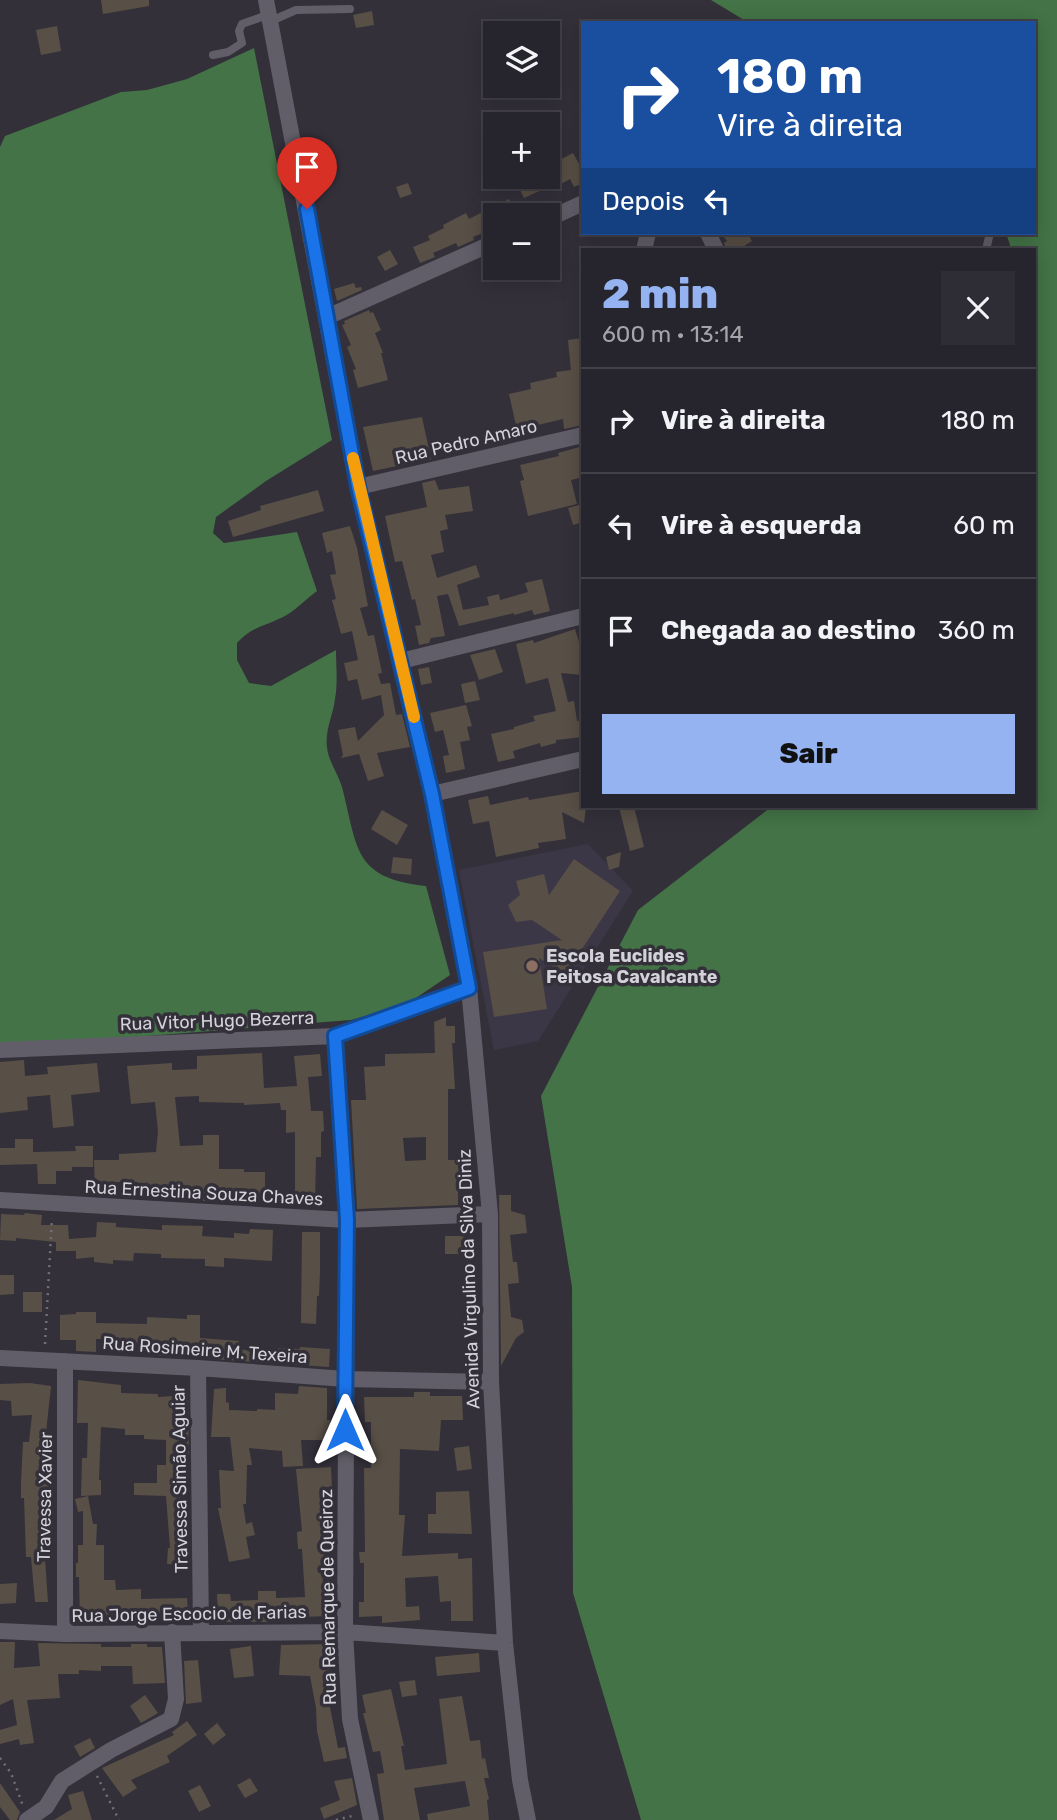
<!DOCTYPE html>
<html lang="pt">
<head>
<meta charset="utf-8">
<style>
	body { margin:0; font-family:Rubik,sans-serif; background:#2e2c34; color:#f1f3f6; height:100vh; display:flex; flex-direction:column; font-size:26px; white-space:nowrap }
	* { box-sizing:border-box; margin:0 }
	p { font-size:23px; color:#a4a4a9 }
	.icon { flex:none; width:38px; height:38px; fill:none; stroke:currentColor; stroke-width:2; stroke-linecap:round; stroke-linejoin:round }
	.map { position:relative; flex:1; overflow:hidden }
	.sheet { position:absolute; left:581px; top:248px; width:455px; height:560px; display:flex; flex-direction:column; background:#26242c; border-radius:0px; box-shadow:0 4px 18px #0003,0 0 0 2px #424148 }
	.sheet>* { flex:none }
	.guide { position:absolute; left:581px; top:21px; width:455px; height:214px; border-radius:0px; box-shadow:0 4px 18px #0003,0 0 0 2px #424148; background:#1a4fa0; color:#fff; overflow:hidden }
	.fabs { position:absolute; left:483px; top:21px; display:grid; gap:14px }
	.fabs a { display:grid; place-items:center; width:77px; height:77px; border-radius:0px; background:#26242c; box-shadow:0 4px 18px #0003,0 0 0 2px #424148; font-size:35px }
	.pin { position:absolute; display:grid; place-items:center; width:60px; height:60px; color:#fff; margin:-72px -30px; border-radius:50% 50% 50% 0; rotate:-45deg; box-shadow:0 0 7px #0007 }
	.pin .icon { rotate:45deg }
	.me { position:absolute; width:77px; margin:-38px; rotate:0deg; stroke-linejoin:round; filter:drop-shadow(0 0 5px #0008) }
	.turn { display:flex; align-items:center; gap:24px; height:147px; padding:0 21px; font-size:32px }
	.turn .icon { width:91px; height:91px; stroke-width:2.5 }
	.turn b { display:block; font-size:49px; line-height:60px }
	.then { display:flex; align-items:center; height:66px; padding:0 21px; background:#0003; gap:14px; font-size:26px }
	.round { display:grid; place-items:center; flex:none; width:74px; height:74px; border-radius:0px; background:#2e2c34 }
	.head { display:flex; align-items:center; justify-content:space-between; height:119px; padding:0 21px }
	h1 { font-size:42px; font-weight:800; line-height:52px; color:#95b2f1 }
	.action { display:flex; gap:14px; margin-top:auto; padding:14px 21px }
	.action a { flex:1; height:80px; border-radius:0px; background:#95b2f1; color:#111; font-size:28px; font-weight:800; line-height:80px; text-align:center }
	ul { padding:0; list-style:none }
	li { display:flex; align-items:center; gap:21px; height:105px; padding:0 21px; border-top:2px solid #424148 }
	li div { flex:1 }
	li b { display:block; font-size:26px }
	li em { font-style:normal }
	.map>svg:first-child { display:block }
	.built { fill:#3c3747 }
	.forest { fill:#437346 }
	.building { fill:#584f46; fill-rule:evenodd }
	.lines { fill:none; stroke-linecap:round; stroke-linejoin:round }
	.path { stroke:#726f78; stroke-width:2.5; stroke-dasharray:2 5; stroke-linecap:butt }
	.service { stroke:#625e69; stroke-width:8 }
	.minor { stroke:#625e69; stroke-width:16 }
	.route-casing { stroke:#114b97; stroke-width:18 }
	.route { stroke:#1a73e8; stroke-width:12 }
	.slow { stroke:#f59e0b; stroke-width:12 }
	.education-dot { fill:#8d6e63; stroke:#33303a; stroke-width:2.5 }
	.labels { text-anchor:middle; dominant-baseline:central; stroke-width:7; stroke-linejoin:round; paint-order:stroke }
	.street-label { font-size:18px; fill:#d4d2d9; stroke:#33303a }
	.poi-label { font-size:18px; font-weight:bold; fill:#d4d2d9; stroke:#33303a; text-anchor:start }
</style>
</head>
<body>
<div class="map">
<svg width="1057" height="1820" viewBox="0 0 1057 1820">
	<rect width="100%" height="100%" fill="#33303a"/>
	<path class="built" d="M 588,844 L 633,891 L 538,1041 L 494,1050 L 459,870 Z"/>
	<path class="forest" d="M 711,0 L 1057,0 L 1057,1820 L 641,1820 L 573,1593 L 572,1287 L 541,1096 L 638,910 L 771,807 L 1034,807 L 1034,250 L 1009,250 L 1010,245 L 1006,233 L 1034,233 L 1034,23 L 749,23 Z
		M 254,48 L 332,440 L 266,481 L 216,517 L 213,533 L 224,543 L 297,532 L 317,591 C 306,599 294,612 281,618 C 262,627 252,627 237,643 L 237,660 L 249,683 L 271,686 L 336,650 C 336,666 338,683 335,699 C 333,716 325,729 327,747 C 328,760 338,774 342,787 C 358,849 353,878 426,886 L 450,975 L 407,1004 L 351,1020 L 69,1042 L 0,1045 L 0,147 L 5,136 L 121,92 L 147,90 L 187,79 Z"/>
	<path class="building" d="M 101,0 L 149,0 L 149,6 L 103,14 Z
		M 372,11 L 374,25 L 356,28 L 353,15 Z
		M 57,26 L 61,51 L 41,55 L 36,30 Z
		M 573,153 L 583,171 L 583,183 L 574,187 L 570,179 L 548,191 L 546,188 L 524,198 L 514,177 L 548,177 L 548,166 Z
		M 408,183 L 412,194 L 400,198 L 396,187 Z
		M 509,199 L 516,215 L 495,215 L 495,228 L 473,237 L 474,240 L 458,247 L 456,243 L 433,253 L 435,257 L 420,263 L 413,247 L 430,240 L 428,236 L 444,228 L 443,225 L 466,213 L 469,219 Z
		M 721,233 L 747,233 L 752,241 L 738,250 L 726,250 L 724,243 L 727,241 Z
		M 390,250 L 398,264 L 385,271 L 377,257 Z
		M 354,283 L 356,288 L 361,287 L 362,290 L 337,301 L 334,289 Z
		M 369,310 L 370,313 L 373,312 L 381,330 L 375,333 L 383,353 L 381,353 L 388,380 L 358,388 L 353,370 L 356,369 L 347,347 L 351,345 L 342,325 L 345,324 L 344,321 Z
		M 583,338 L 583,425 L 564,429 L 563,419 L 517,430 L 509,394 L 531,389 L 530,383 L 557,377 L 556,372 L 571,370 L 568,340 Z
		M 422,417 L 431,459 L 373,471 L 363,427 Z
		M 583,446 L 583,477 L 571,480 L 577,504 L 528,516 L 520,481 L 524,480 L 520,465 L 559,456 L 558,453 Z
		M 435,480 L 439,490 L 469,486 L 473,511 L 445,515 L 448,529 L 440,531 L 444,552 L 431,555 L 437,578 L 476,565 L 480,577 L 457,585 L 463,610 L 489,605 L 487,597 L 499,594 L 500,600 L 528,592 L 525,583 L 542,579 L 550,611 L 534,615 L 532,610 L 514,615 L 514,613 L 459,626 L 448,594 L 437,596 L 445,636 L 431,638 L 429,643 L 419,645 L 415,626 L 421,625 L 415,599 L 412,600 L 402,561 L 395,562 L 385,516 L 427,507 L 422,483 Z
		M 318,490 L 324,511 L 233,537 L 228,521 L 261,510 L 260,506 Z
		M 583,504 L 583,522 L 573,525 L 568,508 Z
		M 350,526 L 357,548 L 368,606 L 360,608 L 368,636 L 374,635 L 382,673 L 378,674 L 381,684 L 390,683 L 396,715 L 402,714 L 410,747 L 377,753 L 384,776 L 368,781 L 359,754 L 341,758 L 343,755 L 338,730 L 355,727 L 358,741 L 384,715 L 381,695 L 362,700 L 357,679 L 348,681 L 344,663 L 358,660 L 352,631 L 341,634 L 332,600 L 336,599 L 330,575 L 336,574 L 332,551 L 327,553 L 322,533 Z
		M 575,629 L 583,655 L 583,675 L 561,673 L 568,702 L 574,701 L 577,721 L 583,720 L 583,737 L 556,740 L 556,743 L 541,747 L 540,743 L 513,751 L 515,758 L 498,762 L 491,734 L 514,729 L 514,727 L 535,721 L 533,716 L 556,711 L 548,678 L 526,684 L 516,644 L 533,640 L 534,643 Z
		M 495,649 L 503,672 L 479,680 L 470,655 Z
		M 429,667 L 432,683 L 421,685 L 418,669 Z
		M 475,681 L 480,700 L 465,703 L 461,684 Z
		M 466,705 L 472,726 L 467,727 L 470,740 L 460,742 L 465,769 L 446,773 L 443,756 L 449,755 L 443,730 L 435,732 L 430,713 Z
		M 583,791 L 583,807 L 586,807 L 584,823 L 562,812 L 566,839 L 538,843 L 539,848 L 496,857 L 489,821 L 473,824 L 468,800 L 488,796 L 490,805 L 528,797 L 529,800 Z
		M 619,807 L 634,807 L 644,847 L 630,851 Z
		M 382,810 L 408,825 L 397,845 L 371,829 Z
		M 621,852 L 619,867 L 609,870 L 606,857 Z
		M 393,857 L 412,859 L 411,875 L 391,873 Z
		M 574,859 L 620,891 L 565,975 L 539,958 L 547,1009 L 494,1017 L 483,952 L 562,940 L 532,920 L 516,922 L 508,905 L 520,895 L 516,881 L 544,874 L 549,895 Z
		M 446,1017 L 446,1026 L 455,1026 L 455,1043 L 452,1043 L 455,1089 L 448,1089 L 448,1160 L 461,1160 L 461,1182 L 458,1182 L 458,1205 L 357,1209 L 351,1100 L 366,1100 L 364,1067 L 385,1066 L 385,1054 L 435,1053 L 434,1022 ZM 426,1137 L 426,1160 L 405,1161 L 403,1138 Z
		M 262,1053 L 264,1088 L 297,1086 L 294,1056 L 320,1054 L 322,1076 L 308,1077 L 311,1111 L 323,1111 L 324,1131 L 321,1132 L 321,1157 L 316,1157 L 315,1203 L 295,1203 L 295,1132 L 286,1133 L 286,1110 L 281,1110 L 280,1103 L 244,1105 L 244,1103 L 199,1102 L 199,1096 L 175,1097 L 180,1146 L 203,1145 L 203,1135 L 219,1135 L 219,1169 L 244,1169 L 244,1172 L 265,1172 L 265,1198 L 220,1200 L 220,1202 L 138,1197 L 138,1182 L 115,1182 L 115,1193 L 95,1194 L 94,1160 L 119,1160 L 119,1154 L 156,1152 L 158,1131 L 155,1102 L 131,1104 L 127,1066 L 172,1063 L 172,1070 L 197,1069 L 197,1056 Z
		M 24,1060 L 25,1076 L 48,1074 L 47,1067 L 97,1063 L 100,1092 L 71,1095 L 74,1126 L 53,1128 L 50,1095 L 27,1097 L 28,1110 L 0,1113 L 0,1062 Z
		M 15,1139 L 33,1139 L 33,1152 L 76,1151 L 75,1146 L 93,1146 L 93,1167 L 72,1167 L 72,1171 L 56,1171 L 56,1184 L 38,1184 L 37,1164 L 0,1165 L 0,1148 L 15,1148 Z
		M 499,1195 L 511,1195 L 511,1211 L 525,1215 L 527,1233 L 510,1235 L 513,1262 L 517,1262 L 519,1283 L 508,1284 L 511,1317 L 522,1320 L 524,1332 L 516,1338 L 501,1366 Z
		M 25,1213 L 42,1215 L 41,1225 L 68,1225 L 69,1239 L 96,1237 L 97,1222 L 116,1223 L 116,1227 L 162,1230 L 162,1225 L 203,1226 L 202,1236 L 234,1238 L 234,1233 L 249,1234 L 250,1229 L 273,1230 L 272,1261 L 224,1258 L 224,1267 L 205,1266 L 205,1259 L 161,1258 L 161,1254 L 134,1253 L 133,1261 L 113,1260 L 113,1264 L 94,1262 L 94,1257 L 76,1259 L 76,1251 L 56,1251 L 56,1242 L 16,1238 L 16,1241 L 0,1240 L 1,1214 L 24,1215 Z
		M 302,1232 L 320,1232 L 320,1272 L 319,1296 L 317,1296 L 316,1324 L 301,1323 Z
		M 445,1236 L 465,1236 L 465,1254 L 445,1254 Z
		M 0,1275 L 14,1275 L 14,1294 L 0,1295 Z
		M 23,1292 L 42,1292 L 42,1312 L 23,1312 Z
		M 76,1312 L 96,1312 L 96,1323 L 147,1324 L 147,1317 L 187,1319 L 187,1315 L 200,1315 L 200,1338 L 239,1341 L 239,1349 L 252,1351 L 278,1351 L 278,1348 L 300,1349 L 300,1347 L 330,1349 L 329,1367 L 212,1359 L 213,1350 L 180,1350 L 180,1357 L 148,1355 L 147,1343 L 121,1343 L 121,1339 L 96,1339 L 96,1352 L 76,1351 L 76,1340 L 60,1340 L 60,1315 L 76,1314 Z
		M 78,1380 L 121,1385 L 121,1393 L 158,1394 L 158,1397 L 188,1395 L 189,1459 L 184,1459 L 186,1549 L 189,1549 L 189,1565 L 167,1564 L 168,1548 L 170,1548 L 166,1496 L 134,1495 L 134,1483 L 157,1483 L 157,1465 L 166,1465 L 166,1440 L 144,1439 L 144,1435 L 125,1435 L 125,1429 L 101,1427 L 99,1480 L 101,1480 L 101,1495 L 81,1496 L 82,1458 L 87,1458 L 88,1423 L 77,1423 Z
		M 30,1383 L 51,1386 L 45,1442 L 51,1442 L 49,1457 L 53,1543 L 44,1544 L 48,1602 L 35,1602 L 31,1557 L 26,1557 L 24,1498 L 21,1498 L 21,1482 L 23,1442 L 29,1442 L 32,1415 L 12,1416 L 11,1401 L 0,1400 L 0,1384 Z
		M 299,1386 L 327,1388 L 327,1420 L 330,1420 L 330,1440 L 301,1440 L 303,1466 L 283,1467 L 282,1451 L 249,1448 L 252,1465 L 247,1465 L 246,1504 L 243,1504 L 246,1524 L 252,1522 L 255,1535 L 246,1537 L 250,1558 L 229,1562 L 218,1508 L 221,1508 L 219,1470 L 234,1471 L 230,1437 L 211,1437 L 214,1389 L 226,1388 L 226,1402 L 229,1403 L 229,1410 L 257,1411 L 257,1409 L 275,1410 L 275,1393 L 298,1394 Z
		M 414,1392 L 430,1392 L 430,1396 L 462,1396 L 463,1420 L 441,1420 L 439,1451 L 400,1449 L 399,1515 L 405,1515 L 402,1556 L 458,1553 L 458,1559 L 472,1558 L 473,1621 L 451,1621 L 451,1601 L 440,1602 L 438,1576 L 405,1578 L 406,1607 L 419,1606 L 420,1620 L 382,1623 L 382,1616 L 359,1617 L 359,1602 L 364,1602 L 364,1563 L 360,1563 L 359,1552 L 365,1552 L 364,1468 L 371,1468 L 371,1422 L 365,1422 L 364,1397 L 414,1397 Z
		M 469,1446 L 472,1469 L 457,1471 L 454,1448 Z
		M 331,1467 L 332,1487 L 324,1487 L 327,1548 L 325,1548 L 326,1570 L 322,1570 L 324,1596 L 327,1596 L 328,1616 L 276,1618 L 276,1622 L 218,1622 L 217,1594 L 230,1594 L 231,1601 L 258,1600 L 258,1591 L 276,1591 L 276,1598 L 305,1597 L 302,1549 L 298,1549 L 297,1532 L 302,1531 L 296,1469 Z
		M 469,1491 L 472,1534 L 428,1533 L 428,1514 L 436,1514 L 436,1492 Z
		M 88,1496 L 93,1524 L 97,1524 L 96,1545 L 104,1545 L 104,1580 L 115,1580 L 116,1590 L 141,1589 L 141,1599 L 187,1598 L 188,1614 L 147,1619 L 147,1611 L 117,1612 L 118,1623 L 80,1623 L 79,1577 L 76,1577 L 76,1563 L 78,1563 L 78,1545 L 83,1545 L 83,1511 L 78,1512 L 75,1499 Z
		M 17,1583 L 16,1603 L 0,1604 L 0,1584 Z
		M 0,1642 L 15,1642 L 14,1668 L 40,1666 L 38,1643 L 101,1644 L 101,1647 L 131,1647 L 131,1644 L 147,1644 L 147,1647 L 162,1647 L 165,1683 L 133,1684 L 132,1666 L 101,1666 L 101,1671 L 79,1670 L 79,1674 L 58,1674 L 60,1698 L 27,1700 L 34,1743 L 20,1745 L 19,1739 L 0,1744 L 0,1730 L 17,1725 L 13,1699 L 0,1705 Z
		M 331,1644 L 332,1671 L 325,1671 L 331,1702 L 329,1702 L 338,1748 L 345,1747 L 347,1758 L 324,1762 L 317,1731 L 316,1708 L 310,1676 L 279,1675 L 281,1645 Z
		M 251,1646 L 254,1676 L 234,1678 L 230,1649 Z
		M 479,1653 L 480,1672 L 437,1676 L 435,1657 Z
		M 198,1660 L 202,1702 L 186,1704 L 184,1661 Z
		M 415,1680 L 417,1695 L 402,1697 L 399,1682 Z
		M 391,1689 L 404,1746 L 401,1746 L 405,1770 L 447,1764 L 439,1699 L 462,1696 L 470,1741 L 480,1740 L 482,1759 L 485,1758 L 489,1778 L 484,1778 L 489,1799 L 487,1800 L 489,1820 L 428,1820 L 427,1814 L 470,1806 L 465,1781 L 414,1788 L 420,1820 L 384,1820 L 377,1774 L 384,1773 L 380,1751 L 373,1752 L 363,1713 L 366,1713 L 362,1695 Z
		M 145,1695 L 158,1713 L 141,1723 L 130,1706 Z
		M 187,1721 L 197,1735 L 167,1756 L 170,1762 L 131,1780 L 137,1788 L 123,1797 L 102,1768 L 174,1735 L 172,1732 Z
		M 217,1723 L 226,1735 L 213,1745 L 204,1734 Z
		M 90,1738 L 95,1748 L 80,1757 L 74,1746 Z
		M 250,1778 L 258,1791 L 245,1798 L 237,1785 Z
		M 352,1778 L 357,1805 L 324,1819 L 320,1808 L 340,1800 L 334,1781 Z
		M 0,1783 L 20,1812 L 17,1820 L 10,1820 L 0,1807 Z
		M 200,1785 L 211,1806 L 199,1812 L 188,1791 Z
		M 83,1791 L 92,1820 L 54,1820 L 72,1809 L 68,1795 Z"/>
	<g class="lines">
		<path class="path" d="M 45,1344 L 52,1218
			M 0,1758 L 11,1773 L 23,1806
			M 97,1776 L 119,1820
			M 336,1820 L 356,1815"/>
		<path class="service" d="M 271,21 L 296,10 L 350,9
			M 213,55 L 228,52 L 242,43 L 239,31 L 242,24 L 270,14
			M 986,250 L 989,237 L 987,233"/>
		<path class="minor" d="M 266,0 L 358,487 L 432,794 L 469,988 L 490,1214 L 491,1382 L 505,1643 L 520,1780 L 528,1820
			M 548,219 L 583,203
			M 708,233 L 716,250
			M 644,250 L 648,233
			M 327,317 L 495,242
			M 358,487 L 583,435
			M 401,661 L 583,616
			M 432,794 L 583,759
			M 335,1036 L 347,1220 L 345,1632 L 350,1719 L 371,1820
			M 0,1050 L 335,1036 L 469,988
			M 0,1200 L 347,1220 L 490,1214
			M 0,1358 L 198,1368 L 345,1379 L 491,1382
			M 65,1361 L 65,1634
			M 198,1368 L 201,1631
			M 0,1631 L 65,1634 L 345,1632 L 505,1643
			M 27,1820 L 46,1807 L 62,1781 L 111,1750 L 171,1719 L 176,1699 L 172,1632"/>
	</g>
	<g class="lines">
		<defs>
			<path id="route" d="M 307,209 L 358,487 L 432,794 L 469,988 L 335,1036 L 347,1220 L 345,1430"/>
		</defs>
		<use href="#route" class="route-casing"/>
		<use href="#route" class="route"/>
		<path class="slow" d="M 353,458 L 414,717"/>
	</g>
	<circle class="education-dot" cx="532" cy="966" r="7"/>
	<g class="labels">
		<g class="street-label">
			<text transform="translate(466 442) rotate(-13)">Rua Pedro Amaro</text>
			<text transform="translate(217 1021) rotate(-2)">Rua Vitor Hugo Bezerra</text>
			<text transform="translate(204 1193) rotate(3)">Rua Ernestina Souza Chaves</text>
			<text transform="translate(469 1279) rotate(-92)">Avenida Virgulino da Silva Diniz</text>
			<text transform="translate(205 1350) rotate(4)">Rua Rosimeire M. Texeira</text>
			<text transform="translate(180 1479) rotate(-91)">Travessa Simão Aguiar</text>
			<text transform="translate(45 1497) rotate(-89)">Travessa Xavier</text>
			<text transform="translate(328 1597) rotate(-91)">Rua Remarque de Queiroz</text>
			<text transform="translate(189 1614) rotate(-1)">Rua Jorge Escocio de Farias</text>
		</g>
		<g class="poi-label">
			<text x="546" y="956">Escola Euclides<tspan x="546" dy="21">Feitosa Cavalcante</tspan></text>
		</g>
	</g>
</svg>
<div class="fabs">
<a><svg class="icon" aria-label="layers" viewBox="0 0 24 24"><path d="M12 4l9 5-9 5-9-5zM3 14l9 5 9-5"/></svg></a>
<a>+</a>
<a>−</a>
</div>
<div class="pin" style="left:307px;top:209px;background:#d93025"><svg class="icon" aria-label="arrive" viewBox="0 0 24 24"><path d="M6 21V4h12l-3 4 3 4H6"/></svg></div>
<svg class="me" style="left:345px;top:1430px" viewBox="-20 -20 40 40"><path d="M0-17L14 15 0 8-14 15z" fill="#1a73e8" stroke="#fff" stroke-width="4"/></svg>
<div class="guide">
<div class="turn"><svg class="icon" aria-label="right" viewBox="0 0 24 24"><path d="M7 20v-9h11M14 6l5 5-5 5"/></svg><div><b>180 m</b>Vire à direita</div></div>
<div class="then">Depois<svg class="icon" aria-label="left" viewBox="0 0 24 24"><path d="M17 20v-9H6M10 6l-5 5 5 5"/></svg></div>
</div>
<section class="sheet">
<div class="head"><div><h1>2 min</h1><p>600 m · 13:14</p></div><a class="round"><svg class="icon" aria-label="close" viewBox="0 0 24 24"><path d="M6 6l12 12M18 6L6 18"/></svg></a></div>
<ul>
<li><svg class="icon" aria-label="right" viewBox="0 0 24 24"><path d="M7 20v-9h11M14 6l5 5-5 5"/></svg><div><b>Vire à direita</b></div><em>180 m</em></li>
<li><svg class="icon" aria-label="left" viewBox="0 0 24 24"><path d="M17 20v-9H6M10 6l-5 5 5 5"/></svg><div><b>Vire à esquerda</b></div><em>60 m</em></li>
<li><svg class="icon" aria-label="arrive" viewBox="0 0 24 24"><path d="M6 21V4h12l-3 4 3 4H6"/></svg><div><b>Chegada ao destino</b></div><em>360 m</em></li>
</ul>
<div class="action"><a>Sair</a></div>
</section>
</div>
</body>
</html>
